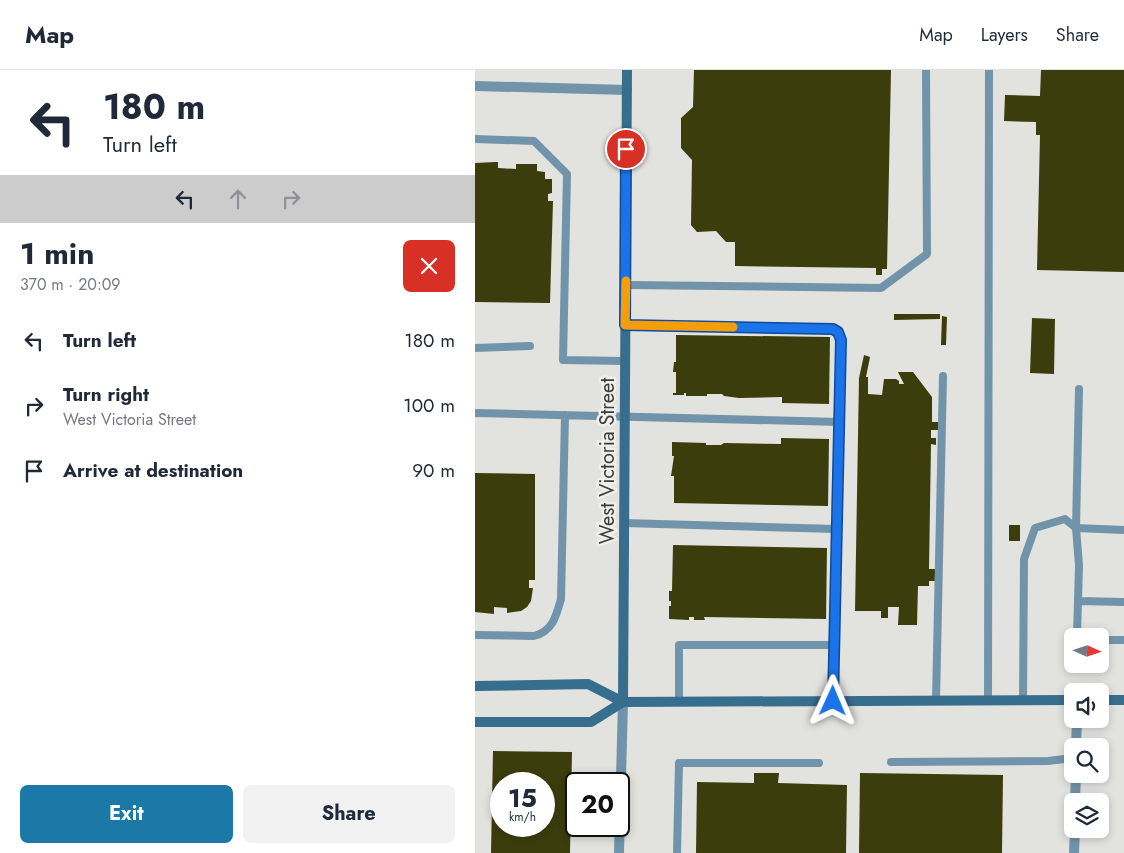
<!DOCTYPE html>
<html lang="en">
<head>
<meta charset="utf-8">
<style>
	body { margin:0; font-family:Jost,sans-serif; background:#f2f2f3; color:#1f2937; height:100vh; display:flex; flex-direction:column; font-size:19px; white-space:nowrap }
	* { box-sizing:border-box; margin:0 }
	p { font-size:16px; color:#747a83 }
	.icon { flex:none; width:28px; height:28px; fill:none; stroke:currentColor; stroke-width:2; stroke-linecap:round; stroke-linejoin:round }
	.map { position:relative; flex:1; overflow:hidden }
	.side { display:flex; flex-direction:column; background:#fff; width:475px }
	.side>* { flex:none }
	.guide { background:#fff; color:#1f2937; overflow:hidden }
	.needle { width:32px; rotate:93deg }
	.tools { position:absolute; left:589px; top:558px; display:grid; gap:10px }
	.tools a { display:grid; place-items:center; width:45px; height:45px; border-radius:8px; background:#fff; box-shadow:0 2px 8px #0003; font-size:25px }
	.speed { position:absolute; left:15px; top:702px; display:flex; gap:10px; font-size:25px; font-weight:700; text-align:center }
	.speed>* { display:grid; place-content:center; width:65px; height:65px; border-radius:50%; background:#fff; box-shadow:0 2px 8px #0003; line-height:1 }
	.speed small { font-size:12px; font-weight:400 }
	.speed .limit { border:2px solid #111; border-radius:8px; background:#fff; color:#111 }
	.pin { position:absolute; display:grid; place-items:center; width:42px; height:42px; color:#fff; margin:-21px; border:2px solid #fff; border-radius:50%; box-shadow:0 1px 5px #0007 }
	.me { position:absolute; width:55px; margin:-28px; rotate:1deg; stroke-linejoin:round; filter:drop-shadow(0 0 4px #0008) }
	.turn { display:flex; align-items:center; gap:18px; height:105px; padding:0 20px; font-size:22px }
	.turn .icon { width:65px; height:65px; stroke-width:2.5 }
	.turn b { display:block; font-size:35px; line-height:42px }
	.lanes { display:flex; align-items:center; height:48px; padding:0 20px; background:#0003; justify-content:center; gap:25px; direction:ltr }
	.lanes .off { opacity:.35 }
	.round { display:grid; place-items:center; flex:none; width:52px; height:52px; border-radius:8px; background:#f2f2f3 }
	.head { display:flex; align-items:center; justify-content:space-between; height:85px; padding:0 20px }
	h1 { font-size:30px; font-weight:700; line-height:38px }
	.primary-button { display:flex; gap:10px; margin-top:auto; padding:10px 20px }
	.primary-button a { flex:1; height:58px; border-radius:8px; background:#1c78a6; color:#fff; font-size:20px; font-weight:700; line-height:58px; text-align:center }
	.primary-button a+a { background:#f2f2f3; color:#1f2937 }
	ul { padding:0; list-style:none }
	li { display:flex; align-items:center; gap:15px; height:65px; padding:0 20px }
	li div { flex:1 }
	li b { display:block; font-size:19px }
	li em { font-style:normal }
	header { display:flex; align-items:center; gap:30px; box-sizing:border-box; height:70px; padding:0 25px; background:#fff; border-bottom:1px solid #e0e1e3 }
	header strong { font-size:24px }
	nav { display:flex; gap:28px; margin-inline-start:auto; font-size:18px }
	main { display:flex; flex:1; min-height:0 }
	.map>svg:first-child { display:block }
	.building { fill:#3c3d0d; fill-rule:evenodd }
	.lines { fill:none; stroke-linecap:round; stroke-linejoin:round }
	.service { stroke:#7294aa; stroke-width:8 }
	.minor { stroke:#7294aa; stroke-width:10 }
	.tertiary { stroke:#7294aa; stroke-width:10 }
	.secondary { stroke:#386e8d; stroke-width:10 }
	.route-casing { stroke:#114b97; stroke-width:12 }
	.route { stroke:#1a73e8; stroke-width:9 }
	.slow { stroke:#f59e0b; stroke-width:9 }
	.labels { text-anchor:middle; dominant-baseline:central; stroke-width:5; stroke-linejoin:round; paint-order:stroke }
	.street-label { font-size:20px; fill:#3d3d3b; stroke:#eff0ec }
</style>
</head>
<body>
<header>
<strong>Map</strong>
<nav><a>Map</a><a>Layers</a><a>Share</a></nav>
</header>
<main>
<section class="side">
<div class="guide">
<div class="turn"><svg class="icon" aria-label="left" viewBox="0 0 24 24"><path d="M17 20v-9H6M10 6l-5 5 5 5"/></svg><div><b>180 m</b>Turn left</div></div>
<div class="lanes"><svg class="icon" aria-label="left" viewBox="0 0 24 24"><path d="M17 20v-9H6M10 6l-5 5 5 5"/></svg><svg class="icon off" aria-label="ahead" viewBox="0 0 24 24"><path d="M12 20V5M6 11l6-6 6 6"/></svg><svg class="icon off" aria-label="right" viewBox="0 0 24 24"><path d="M7 20v-9h11M14 6l5 5-5 5"/></svg></div>
</div>
<div class="head"><div><h1>1 min</h1><p>370 m · 20:09</p></div><a class="round" style="background:#d93025;color:#fff"><svg class="icon" aria-label="close" viewBox="0 0 24 24"><path d="M6 6l12 12M18 6L6 18"/></svg></a></div>
<ul>
<li><svg class="icon" aria-label="left" viewBox="0 0 24 24"><path d="M17 20v-9H6M10 6l-5 5 5 5"/></svg><div><b>Turn left</b></div><em>180 m</em></li>
<li><svg class="icon" aria-label="right" viewBox="0 0 24 24"><path d="M7 20v-9h11M14 6l5 5-5 5"/></svg><div><b>Turn right</b><p>West Victoria Street</p></div><em>100 m</em></li>
<li><svg class="icon" aria-label="arrive" viewBox="0 0 24 24"><path d="M6 21V4h12l-3 4 3 4H6"/></svg><div><b>Arrive at destination</b></div><em>90 m</em></li>
</ul>
<div class="primary-button"><a>Exit</a><a>Share</a></div>
</section>
<div class="map">
<svg width="649" height="783" viewBox="0 0 649 783">
	<rect width="100%" height="100%" fill="#e2e2df"/>
	<path class="building" d="M 219,0 L 416,0 L 412,199 L 407,199 L 407,205 L 401,205 L 401,198 L 260,196 L 260,172 L 251,172 L 241,161 L 222,162 L 216,155 L 217,90 L 206,78 L 206,48 L 218,37 Z
		M 566,0 L 649,0 L 649,202 L 562,200 L 565,65 L 561,65 L 561,52 L 529,51 L 530,25 L 565,26 Z
		M 20,92 L 23,92 L 23,98 L 41,99 L 41,94 L 62,94 L 62,101 L 70,102 L 70,109 L 77,109 L 77,123 L 73,124 L 73,131 L 78,131 L 75,233 L 0,232 L 0,93 Z
		M 419,244 L 465,244 L 465,249 L 419,250 Z
		M 467,246 L 472,247 L 471,275 L 466,275 Z
		M 557,248 L 580,249 L 579,304 L 555,303 Z
		M 201,265 L 355,267 L 354,334 L 307,333 L 307,327 L 264,328 L 249,326 L 247,324 L 232,324 L 232,326 L 211,326 L 211,323 L 209,323 L 209,325 L 198,325 L 198,323 L 201,323 L 201,302 L 198,302 L 199,292 L 201,292 Z
		M 389,285 L 395,287 L 391,307 L 393,307 L 393,324 L 407,325 L 409,309 L 421,309 L 424,311 L 424,314 L 429,314 L 423,302 L 438,302 L 457,327 L 457,352 L 463,352 L 463,360 L 456,360 L 456,368 L 461,368 L 461,375 L 456,374 L 454,499 L 460,499 L 460,511 L 454,511 L 454,516 L 443,516 L 442,555 L 423,555 L 424,537 L 413,537 L 413,548 L 406,548 L 406,541 L 380,541 L 384,308 Z
		M 306,368 L 354,369 L 353,436 L 199,433 L 199,406 L 196,406 L 199,386 L 197,386 L 197,372 L 231,373 L 231,375 L 246,375 L 249,373 L 306,374 Z
		M 0,403 L 60,404 L 60,510 L 54,510 L 54,518 L 58,518 L 56,531 L 52,537 L 46,541 L 32,543 L 32,538 L 19,537 L 19,544 L 0,542 Z
		M 534,455 L 545,455 L 545,471 L 534,471 Z
		M 198,475 L 352,478 L 351,549 L 229,547 L 230,550 L 219,550 L 219,547 L 214,547 L 214,550 L 194,549 L 194,536 L 196,536 L 196,531 L 194,531 L 194,521 L 197,521 Z
		M 18,681 L 97,682 L 95,783 L 16,783 ZM 26,714 L 69,714 L 69,756 L 26,756 Z
		M 279,703 L 304,703 L 303,713 L 372,715 L 371,783 L 221,783 L 222,712 L 279,713 Z
		M 385,703 L 528,705 L 527,783 L 384,783 Z"/>
	<g class="lines">
		<path class="service" d="M 0,69 L 59,71 L 92,104 L 88,290 L 150,291
			M 151,215 L 406,218 L 452,184 L 451,0
			M 150,255 L 358,259 L 363,262 L 366,270 L 359,631
			M 0,278 L 55,276
			M 0,343 L 365,352
			M 149,453 L 362,459
			M 603,531 L 649,532
			M 0,565 L 59,566 C 78,561 81,546 86,529 L 90,345
			M 602,566 L 604,495 L 601,458 L 604,319
			M 625,570 L 649,570
			M 461,630 L 468,306
			M 513,630 L 514,0
			M 548,630 L 549,489 L 560,458 L 590,449 L 601,458 L 649,460
			M 204,631 L 204,575 L 360,575
			M 416,692 L 573,691 L 598,688
			M 202,783 L 204,693 L 344,693"/>
		<path class="minor" d="M 0,16 L 152,20"/>
		<path class="tertiary" d="M 601,676 L 602,649
			M 600,731 L 601,704
			M 144,783 L 148,632
			M 599,783 L 600,759"/>
		<path class="secondary" d="M 0,616 L 113,614 L 148,632 L 598,630
			M 625,630 L 649,630
			M 148,632 L 152,0
			M 0,652 L 116,652 L 148,632"/>
	</g>
	<g class="lines">
		<defs>
			<path id="route" d="M 151,79 L 150,255 L 358,259 L 363,262 L 366,270 L 358,631"/>
		</defs>
		<use href="#route" class="route-casing"/>
		<use href="#route" class="route"/>
		<path class="slow" d="M 151,211 L 150,255 L 258,257"/>
	</g>
	<g class="labels">
		<g class="street-label">
			<text transform="translate(132 391) rotate(-90)">West Victoria Street</text>
		</g>
	</g>
</svg>
<div class="tools">
<a><svg class="needle" viewBox="-14 -14 28 28"><path d="M0-13l5 13h-10z" fill="#e53935"/><path d="M0 13l5-13h-10z" fill="#747a83"/></svg></a>
<a><svg class="icon" aria-label="sound" viewBox="0 0 24 24"><path d="M4 9h4l5-4v14l-5-4H4zM17 9q2 3 0 6"/></svg></a>
<a><svg class="icon" aria-label="search" viewBox="0 0 24 24"><circle cx="10" cy="10" r="6"/><path d="M15 15l6 6"/></svg></a>
<a><svg class="icon" aria-label="layers" viewBox="0 0 24 24"><path d="M12 4l9 5-9 5-9-5zM3 14l9 5 9-5"/></svg></a>
</div>
<div class="speed"><div>15<small>km/h</small></div><div class="limit">20</div></div>
<div class="pin" style="left:151px;top:79px;background:#d93025"><svg class="icon" aria-label="arrive" viewBox="0 0 24 24"><path d="M6 21V4h12l-3 4 3 4H6"/></svg></div>
<svg class="me" style="left:358px;top:631px" viewBox="-20 -20 40 40"><path d="M0-17L14 15 0 8-14 15z" fill="#1a73e8" stroke="#fff" stroke-width="4"/></svg>
</div>
</main>
</body>
</html>
